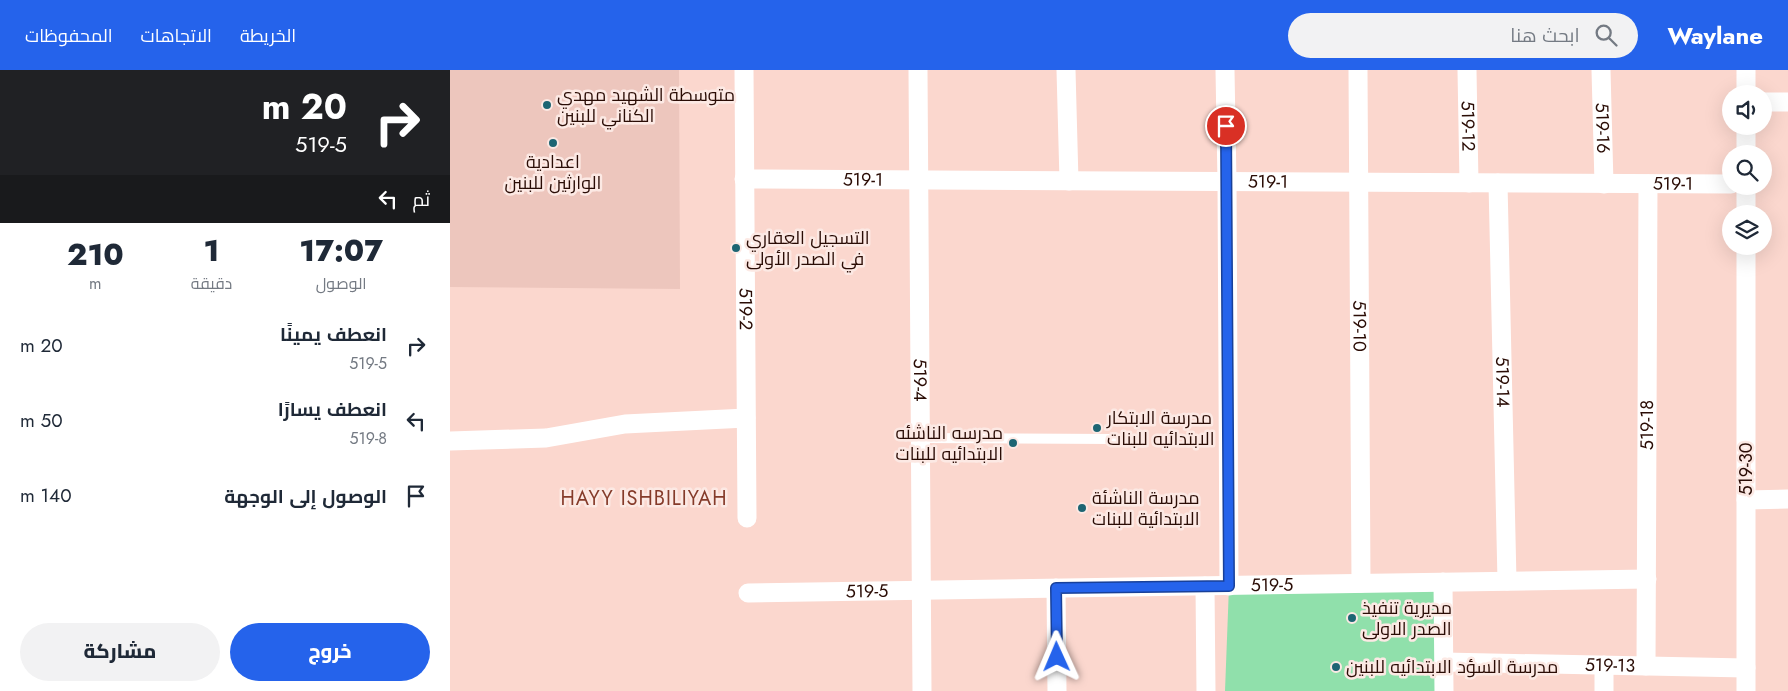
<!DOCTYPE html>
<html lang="ar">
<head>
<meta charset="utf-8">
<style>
	body { margin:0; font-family:Jost,Cairo,sans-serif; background:#f2f2f3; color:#1f2937; direction:rtl; height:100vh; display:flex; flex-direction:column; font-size:19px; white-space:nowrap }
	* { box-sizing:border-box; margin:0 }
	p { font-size:16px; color:#747a83 }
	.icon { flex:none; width:28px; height:28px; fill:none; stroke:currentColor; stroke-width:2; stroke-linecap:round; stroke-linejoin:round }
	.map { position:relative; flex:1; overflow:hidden; direction:ltr }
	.panel { display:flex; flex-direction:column; background:#fff; width:450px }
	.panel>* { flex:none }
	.banner { background:#202124; color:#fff; overflow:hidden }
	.controls { position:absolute; left:1272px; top:15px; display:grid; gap:10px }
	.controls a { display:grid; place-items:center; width:50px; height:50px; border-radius:50%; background:#fff; box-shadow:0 5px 20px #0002; font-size:25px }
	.pin { position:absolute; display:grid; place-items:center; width:42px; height:42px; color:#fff; margin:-21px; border:2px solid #fff; border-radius:50%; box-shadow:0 1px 5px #0007 }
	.me { position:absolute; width:55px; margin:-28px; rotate:359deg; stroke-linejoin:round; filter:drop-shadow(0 0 4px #0008) }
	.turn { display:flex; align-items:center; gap:18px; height:105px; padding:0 20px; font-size:22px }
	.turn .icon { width:65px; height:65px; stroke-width:2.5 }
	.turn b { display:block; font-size:35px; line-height:42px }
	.then { display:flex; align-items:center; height:48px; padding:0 20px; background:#0003; gap:10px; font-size:19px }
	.eta { display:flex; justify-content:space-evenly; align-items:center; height:85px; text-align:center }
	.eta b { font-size:30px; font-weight:800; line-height:35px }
	.button { display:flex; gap:10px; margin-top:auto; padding:10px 20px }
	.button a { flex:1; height:58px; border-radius:30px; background:#2563eb; color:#fff; font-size:20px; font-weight:800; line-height:58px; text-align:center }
	.button a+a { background:#f2f2f3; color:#1f2937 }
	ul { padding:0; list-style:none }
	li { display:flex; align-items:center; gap:15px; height:75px; padding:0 20px }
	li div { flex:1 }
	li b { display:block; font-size:19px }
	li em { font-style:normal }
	header { display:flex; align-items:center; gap:30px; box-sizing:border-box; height:70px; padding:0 25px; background:#2563eb; color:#fff }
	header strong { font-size:24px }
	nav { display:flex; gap:28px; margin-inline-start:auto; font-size:18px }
	.search { width:350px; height:45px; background:#f2f2f3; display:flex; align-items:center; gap:12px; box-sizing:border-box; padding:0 18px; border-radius:28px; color:#747a83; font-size:19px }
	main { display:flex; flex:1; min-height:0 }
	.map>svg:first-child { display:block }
	.built { fill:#edc6bd }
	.green { fill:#90e0ab }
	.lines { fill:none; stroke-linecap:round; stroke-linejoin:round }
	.service { stroke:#fff; stroke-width:10 }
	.minor { stroke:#fff; stroke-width:19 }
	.route-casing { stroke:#184099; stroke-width:12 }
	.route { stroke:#2563eb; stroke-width:9 }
	.poi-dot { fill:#1d6573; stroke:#fce9e4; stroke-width:2 }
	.labels { text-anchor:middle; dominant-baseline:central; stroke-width:5; stroke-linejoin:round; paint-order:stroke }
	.poi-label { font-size:18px; fill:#2a0c05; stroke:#fce9e4; text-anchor:start }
	.street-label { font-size:18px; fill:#2a0c05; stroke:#fce9e4 }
	.quarter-label { font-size:20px; letter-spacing:1px; fill:#853b2a; stroke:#fce9e4 }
</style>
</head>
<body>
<header>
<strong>Waylane</strong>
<div class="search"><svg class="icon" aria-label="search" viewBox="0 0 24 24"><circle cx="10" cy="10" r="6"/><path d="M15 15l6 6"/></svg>ابحث هنا</div>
<nav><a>الخريطة</a><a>الاتجاهات</a><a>المحفوظات</a></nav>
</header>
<main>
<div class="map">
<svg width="1338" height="621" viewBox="0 0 1338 621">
	<rect width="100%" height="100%" fill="#fbd7ce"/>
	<path class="built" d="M 0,0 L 229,0 L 230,219 L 0,217 Z"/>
	<path class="green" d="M 993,512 L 993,621 L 775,621 L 779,516 Z"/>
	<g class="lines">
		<path class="service" d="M 470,368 L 664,369"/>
		<g class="minor">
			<path id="s1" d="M 294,0 L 297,448"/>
			<path id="s2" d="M 468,0 L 472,621"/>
			<path d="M 616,0 L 619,111"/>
			<path d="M 775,0 L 777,112 L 779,516"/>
			<path id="s3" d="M 908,0 L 911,513"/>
			<path id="s4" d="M 1017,0 L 1019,113"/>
			<path id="s5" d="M 1151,0 L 1154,114"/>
			<path d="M 1296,0 L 1296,24"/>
			<path d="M 1314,32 L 1338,32"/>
			<path d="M 1296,56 L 1296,84"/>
			<path id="s6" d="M 294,109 L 1281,114"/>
			<path id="s7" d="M 1048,113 L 1057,511"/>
			<path d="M 1296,144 L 1296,116"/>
			<path d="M 1296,176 L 1296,621"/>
			<path d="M 0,371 L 96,368 L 175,354 L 296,348"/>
			<path d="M 1296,430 L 1338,429"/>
			<path d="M 993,512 L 994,621"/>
			<path d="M 755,516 L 756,621"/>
			<path d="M 606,518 L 607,621"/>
			<path id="s8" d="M 298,523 L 1197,509"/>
			<path id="s9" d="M 994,592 L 1296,598"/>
			<path d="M 1154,595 L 1154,621"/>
			<path id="s10" d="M 1196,596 L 1198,114"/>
		</g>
	</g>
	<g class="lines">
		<defs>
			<path id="route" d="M 607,587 L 606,518 L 779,516 L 776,56"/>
		</defs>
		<use href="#route" class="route-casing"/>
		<use href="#route" class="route"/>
	</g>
	<g class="poi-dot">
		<circle cx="97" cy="35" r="5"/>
		<circle cx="103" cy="73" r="5"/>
		<circle cx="286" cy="178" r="5"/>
		<circle cx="647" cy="358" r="5"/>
		<circle cx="563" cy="373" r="5"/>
		<circle cx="632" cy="438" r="5"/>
		<circle cx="902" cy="548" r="5"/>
		<circle cx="886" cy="597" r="5"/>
	</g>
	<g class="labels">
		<g class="poi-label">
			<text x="107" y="25">متوسطة الشهيد مهدي<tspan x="107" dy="21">الكناني للبنين</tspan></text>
			<text x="103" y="92" text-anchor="middle">اعدادية<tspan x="103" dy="21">الوارثين للبنين</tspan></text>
			<text x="296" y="168">التسجيل العقاري<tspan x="296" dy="21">في الصدر الأولى</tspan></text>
			<text x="657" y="348">مدرسة الابتكار<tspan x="657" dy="21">الابتدائيه للبنات</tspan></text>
			<text x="553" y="363" text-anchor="end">مدرسه الناشئه<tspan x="553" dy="21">الابتدائيه للبنات</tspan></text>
			<text x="642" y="428">مدرسة الناشئة<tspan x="642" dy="21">الابتدائية للبنات</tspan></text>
			<text x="912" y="538">مديرية تنفيذ<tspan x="912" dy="21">الصدر الاولى</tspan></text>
			<text x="896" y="597">مدرسة السؤد الابتدائيه للبنين</text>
		</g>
		<g class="street-label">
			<text stroke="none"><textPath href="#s4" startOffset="56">519-12</textPath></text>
			<text stroke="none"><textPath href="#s5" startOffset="58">519-16</textPath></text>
			<text stroke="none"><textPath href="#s6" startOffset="119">519-1</textPath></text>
			<text stroke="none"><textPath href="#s6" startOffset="524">519-1</textPath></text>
			<text stroke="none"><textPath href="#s6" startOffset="929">519-1</textPath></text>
			<text stroke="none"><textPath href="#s1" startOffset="239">519-2</textPath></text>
			<text stroke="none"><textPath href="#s3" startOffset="256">519-10</textPath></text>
			<text stroke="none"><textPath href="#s2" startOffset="310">519-4</textPath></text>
			<text stroke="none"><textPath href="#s7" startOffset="199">519-14</textPath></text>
			<text stroke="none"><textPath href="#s10" startOffset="241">519-18</textPath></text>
			<text transform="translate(1296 399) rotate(-90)">519-30</text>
			<text stroke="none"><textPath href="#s8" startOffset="524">519-5</textPath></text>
			<text stroke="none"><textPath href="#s8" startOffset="119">519-5</textPath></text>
			<text stroke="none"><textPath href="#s9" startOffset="166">519-13</textPath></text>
		</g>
		<g class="quarter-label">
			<text x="194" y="428">HAYY ISHBILIYAH</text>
		</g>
	</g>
</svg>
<div class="controls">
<a><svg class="icon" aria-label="sound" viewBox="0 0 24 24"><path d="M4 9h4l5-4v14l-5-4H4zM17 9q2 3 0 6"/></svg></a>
<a><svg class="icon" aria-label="search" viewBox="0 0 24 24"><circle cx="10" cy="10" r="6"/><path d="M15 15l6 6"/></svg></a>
<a><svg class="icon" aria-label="layers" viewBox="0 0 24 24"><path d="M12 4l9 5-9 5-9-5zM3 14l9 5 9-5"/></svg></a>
</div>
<div class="pin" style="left:776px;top:56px;background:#d93025"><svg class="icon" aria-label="arrive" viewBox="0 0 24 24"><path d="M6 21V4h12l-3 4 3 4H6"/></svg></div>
<svg class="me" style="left:607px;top:587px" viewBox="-20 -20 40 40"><path d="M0-17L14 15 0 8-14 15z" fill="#2563eb" stroke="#fff" stroke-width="4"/></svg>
</div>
<section class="panel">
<div class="banner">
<div class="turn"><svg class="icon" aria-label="right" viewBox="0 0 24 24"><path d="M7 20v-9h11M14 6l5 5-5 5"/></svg><div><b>20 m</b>519-5</div></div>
<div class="then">ثم<svg class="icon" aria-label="left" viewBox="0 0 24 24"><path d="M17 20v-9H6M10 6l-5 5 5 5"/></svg></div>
</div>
<div class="eta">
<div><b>17:07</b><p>الوصول</p></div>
<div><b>1</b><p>دقيقة</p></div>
<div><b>210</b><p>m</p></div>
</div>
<ul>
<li><svg class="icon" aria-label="right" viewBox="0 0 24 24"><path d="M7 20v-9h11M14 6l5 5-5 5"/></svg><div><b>انعطف يمينًا</b><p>519-5</p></div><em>20 m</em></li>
<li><svg class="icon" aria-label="left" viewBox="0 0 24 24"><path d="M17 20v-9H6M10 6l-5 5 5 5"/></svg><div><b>انعطف يسارًا</b><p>519-8</p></div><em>50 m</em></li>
<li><svg class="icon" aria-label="arrive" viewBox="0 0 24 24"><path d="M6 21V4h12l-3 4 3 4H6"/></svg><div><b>الوصول إلى الوجهة</b></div><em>140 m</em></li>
</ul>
<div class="button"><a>خروج</a><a>مشاركة</a></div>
</section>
</main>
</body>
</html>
